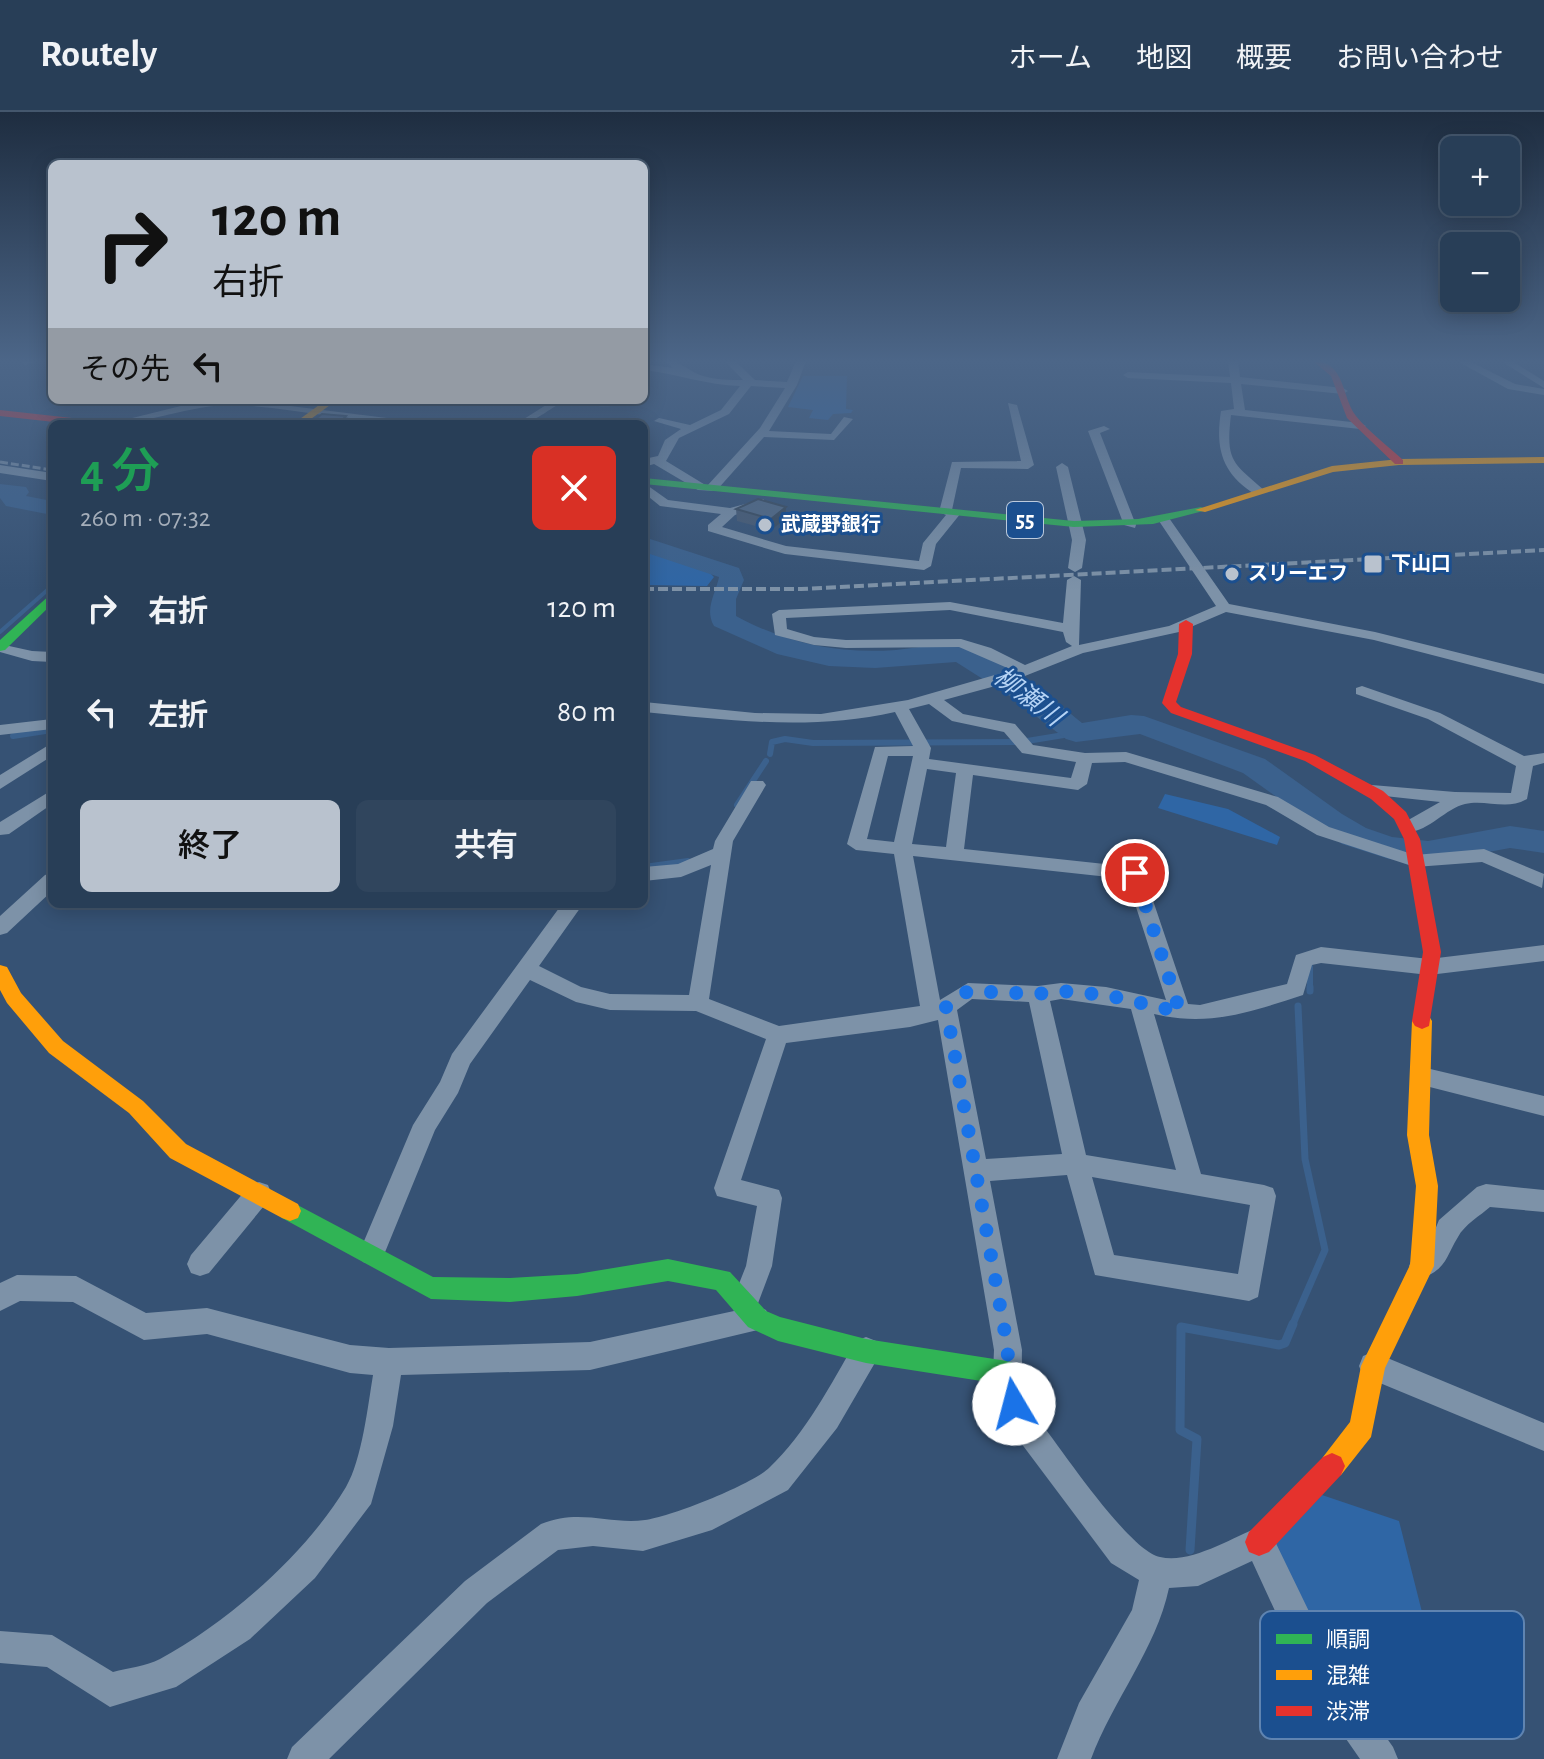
<!DOCTYPE html>
<html lang="ja">
<head>
<meta charset="utf-8">
<style>
	body { margin:0; font-family:"Alegreya Sans","Noto Sans JP",sans-serif; background:#30455d; color:#f1f3f6; height:100vh; display:flex; flex-direction:column; font-size:30px; white-space:nowrap }
	* { box-sizing:border-box; margin:0 }
	p { font-size:26px; color:#a5aeba }
	.icon { flex:none; width:44px; height:44px; fill:none; stroke:currentColor; stroke-width:2; stroke-linecap:round; stroke-linejoin:round }
	.map { position:relative; flex:1; overflow:hidden }
	.side { position:absolute; left:48px; top:308px; width:600px; height:488px; display:flex; flex-direction:column; background:#283e57; border-radius:12px; box-shadow:0 4px 20px #0003,0 0 0 2px #44576d }
	.side>* { flex:none }
	.guide { position:absolute; left:48px; top:48px; width:600px; height:244px; border-radius:12px; box-shadow:0 4px 20px #0003,0 0 0 2px #44576d; background:#b9c2ce; color:#111; overflow:hidden }
	.controls { position:absolute; left:1440px; top:24px; display:grid; gap:16px }
	.controls a { display:grid; place-items:center; width:80px; height:80px; border-radius:12px; background:#283e57; box-shadow:0 4px 20px #0003,0 0 0 2px #44576d; font-size:40px }
	.pin { position:absolute; display:grid; place-items:center; width:68px; height:68px; color:#fff; margin:-34px; border:4px solid #fff; border-radius:50%; box-shadow:0 2px 8px #0007 }
	.me { position:absolute; width:88px; margin:-44px; rotate:352deg; stroke-linejoin:round; filter:drop-shadow(0 0 6px #0008) }
	.turn { display:flex; align-items:center; gap:28px; height:168px; padding:0 32px; font-size:36px }
	.turn .icon { width:104px; height:104px; stroke-width:2.5 }
	.turn b { display:block; font-size:56px; line-height:68px }
	.then { display:flex; align-items:center; height:76px; padding:0 32px; background:#0003; gap:16px; font-size:30px }
	.round { display:grid; place-items:center; flex:none; width:84px; height:84px; border-radius:12px; background:#30455d }
	.headline { display:flex; align-items:center; justify-content:space-between; height:136px; padding:0 32px }
	h1 { font-size:48px; font-weight:600; line-height:60px; color:#1e9e55 }
	.cta { display:flex; gap:16px; margin-top:auto; padding:16px 32px }
	.cta a { flex:1; height:92px; border-radius:12px; background:#b9c2ce; color:#111; font-size:32px; font-weight:600; line-height:92px; text-align:center }
	.cta a+a { background:#30455d; color:#f1f3f6 }
	ul { padding:0; list-style:none }
	li { display:flex; align-items:center; gap:24px; height:104px; padding:0 32px }
	li div { flex:1 }
	li b { display:block; font-size:30px }
	li em { font-style:normal }
	header { display:flex; align-items:center; gap:48px; box-sizing:border-box; height:112px; padding:0 40px; background:#283e57; border-bottom:2px solid #44576d }
	header strong { font-size:38px }
	nav { display:flex; gap:44px; margin-inline-start:auto; font-size:28px }
	.map>svg:first-child { display:block }
	.green { fill:#2f66a5 }
	.lines { fill:none; stroke-linecap:round; stroke-linejoin:round }
	.stream-far3 { stroke:#3b618d; stroke-width:4 }
	.stream-far2 { stroke:#3b618d; stroke-width:6 }
	.stream-far1 { stroke:#3b618d; stroke-width:7 }
	.stream { stroke:#3b618d; stroke-width:9 }
	.river { fill:#3b618d; fill-rule:evenodd }
	.street { fill:#7d92a8; fill-rule:evenodd }
	.fast { fill:#30b455; fill-rule:evenodd }
	.slow { fill:#ff9f0a; fill-rule:evenodd }
	.jam { fill:#e5322d; fill-rule:evenodd }
	.rail-far1 { stroke:#7e92a7; stroke-width:3; stroke-dasharray:8 3; stroke-linecap:butt }
	.rail { stroke:#7e92a7; stroke-width:4; stroke-dasharray:10 4; stroke-linecap:butt }
	.wall { fill:#475a72 }
	.shaded-wall { fill:#394a5c }
	.building { fill:#526984; stroke:#394a5c; stroke-width:2 }
	.route { stroke:#1a73e8; stroke-width:14; stroke-dasharray:0 25.2 }
	.poi-dot { fill:#b9c2ce; stroke:#1b4f8f; stroke-width:3 }
	.labels { text-anchor:middle; dominant-baseline:central; stroke-width:6; stroke-linejoin:round; paint-order:stroke }
	.far-poi-label { font-size:20px; font-weight:bold; fill:#fff; stroke:#1b4f8f; text-anchor:start }
	.shield { fill:#1b4f8f; stroke:#bbcadd; stroke-width:2 }
	.shield-label { font-size:22px; font-weight:bold; fill:#fff }
	.water-label { font-size:26px; font-style:italic; fill:#b5d3f5; stroke:#1b4f8f }
	.key { fill:#1b4f8f; stroke:#5f84b1; stroke-width:2 }
	.key-label { font-size:22px; fill:#fff }
</style>
</head>
<body>
<header>
<strong>Routely</strong>
<nav><a>ホーム</a><a>地図</a><a>概要</a><a>お問い合わせ</a></nav>
</header>
<div class="map">
<svg width="1544" height="1647" viewBox="0 0 1544 1647">
	<rect width="100%" height="100%" fill="#365274"/>
	<path class="green" d="M 803,264 L 847,264 L 846,297 L 853,298 L 851,301 L 833,302 L 828,308 L 809,306 L 813,298 L 788,295 Z
		M 644,440 L 704,455 L 714,465 L 707,474 L 644,473 Z
		M 1165,682 L 1228,697 L 1280,725 L 1277,733 L 1158,696 Z
		M 1322,1383 L 1399,1409 L 1424,1508 L 1376,1536 L 1324,1537 L 1274,1433 Z"/>
	<g class="lines">
		<path class="stream-far3" d="M 0,520 L 52,474"/>
		<path class="stream-far2" d="M 13,624 L 52,618
			M 770,642 L 772,630 L 785,627 L 813,631 L 1021,630 L 1076,621
			M 737,693 L 766,649
			M 644,755 L 688,749
			M 1310,855 L 1310,877"/>
		<path class="stream-far1" d="M 1310,875 L 1310,879
			M 1292,1214 L 1325,1138 L 1305,1047 L 1298,894"/>
		<path class="stream" d="M 1190,1438 L 1197,1327 L 1180,1318 L 1181,1215 L 1279,1233 L 1285,1231 L 1293,1212"/>
		<path class="river" d="M 0,372 L 26,375 L 29,380 L 26,384 L 52,389 L 52,403 L 6,394 L 0,386 Z
			M 644,425 L 739,456 L 744,468 L 736,487 L 736,504 C 788,532 838,542 896,538 C 918,536 941,530 963,535 C 1002,543 1052,586 1082,611 L 1131,603 L 1144,604 L 1265,647 L 1342,702 L 1366,716 L 1392,725 L 1428,729 L 1510,714 L 1544,719 L 1544,741 L 1510,736 L 1428,751 L 1389,747 L 1342,732 L 1243,661 L 1140,622 L 1076,630 L 1066,627 L 1008,583 L 956,550 L 875,556 L 829,554 L 777,542 L 714,514 C 704,497 716,481 719,465 L 644,440 Z"/>
		<path class="street" d="M 21,249 L 38,249 L 25,253 Z
			M 666,249 C 680,248 689,260 703,264 C 716,268 730,268 743,268 L 725,249 L 735,249 L 755,268 L 787,270 L 796,249 L 806,249 L 797,273 L 769,319 L 831,322 L 844,305 L 853,307 L 834,328 L 764,325 L 716,379 L 698,378 L 654,352 L 644,355 L 644,347 L 658,344 L 665,328 L 681,317 L 654,309 L 659,306 L 690,313 L 721,298 L 740,274 C 707,273 677,262 644,258 L 644,252 L 673,256 ZM 751,274 L 785,276 L 760,316 L 707,374 L 666,349 L 679,326 L 729,302 Z
			M 1228,249 L 1238,249 L 1240,265 L 1343,276 L 1348,279 L 1343,282 L 1241,272 L 1245,298 L 1360,311 L 1366,314 L 1360,317 L 1231,303 C 1225,351 1234,351 1266,380 L 1256,383 C 1222,362 1215,337 1221,299 L 1234,297 L 1231,271 L 1128,266 L 1123,263 L 1128,260 L 1230,265 Z
			M 1457,249 L 1469,249 L 1515,272 L 1544,277 L 1544,283 L 1508,277 Z
			M 1501,249 L 1512,249 L 1544,269 L 1544,276 Z
			M 221,288 L 243,288 L 411,309 L 416,312 C 355,312 295,295 234,293 C 191,292 150,312 108,312 L 193,291 Z
			M 554,288 L 625,288 C 610,301 586,290 568,290 C 552,291 538,312 516,312 Z
			M 1008,291 L 1017,293 L 1034,353 L 1028,357 L 961,356 L 952,398 L 961,401 L 936,432 L 931,454 L 924,458 L 785,442 L 708,419 L 708,413 L 721,402 L 660,394 L 644,381 L 644,371 L 668,388 L 730,396 L 764,387 L 764,393 L 735,403 L 722,415 L 786,434 L 919,449 L 923,431 L 946,403 L 939,400 L 952,350 L 1021,349 Z
			M 1104,314 L 1110,317 L 1100,321 L 1136,413 L 1135,416 L 1124,413 L 1088,319 Z
			M 1062,351 L 1068,355 L 1086,428 L 1082,456 L 1075,460 L 1068,456 L 1072,428 L 1056,355 Z
			M 0,353 L 52,361 L 52,369 L 0,361 Z
			M 1165,405 L 1169,406 L 1229,492 L 1375,520 L 1544,562 L 1544,572 L 1374,528 L 1226,500 L 1179,520 L 1083,541 L 1010,570 L 944,588 L 963,602 L 1015,612 L 1033,633 L 1085,641 L 1126,640 L 1278,685 L 1329,715 L 1415,743 L 1484,737 L 1544,762 L 1542,776 L 1482,750 L 1415,755 L 1317,723 L 1266,693 L 1125,650 L 1092,651 L 1087,672 L 1078,678 L 973,663 L 964,737 L 1142,756 L 1188,892 L 1200,893 L 1287,872 L 1296,843 L 1321,835 L 1429,847 L 1544,833 L 1544,849 L 1429,863 L 1321,851 L 1312,853 L 1303,883 C 1251,900 1209,915 1154,902 L 1201,1062 L 1264,1073 L 1273,1076 L 1276,1084 L 1258,1185 L 1249,1189 L 1095,1163 L 1067,1063 L 990,1069 L 1022,1238 C 1021,1264 1025,1284 1038,1307 C 1060,1335 1129,1439 1160,1445 C 1191,1452 1231,1426 1259,1415 L 1270,1419 L 1334,1551 L 1393,1635 L 1398,1647 L 1360,1647 L 1310,1575 L 1252,1449 L 1198,1474 L 1169,1476 C 1156,1537 1113,1588 1091,1647 L 1057,1647 L 1079,1591 L 1132,1498 L 1139,1468 L 1111,1451 L 1018,1327 L 1000,1292 L 993,1261 L 994,1238 L 938,908 L 910,915 L 786,931 L 741,1068 L 779,1078 L 782,1086 L 772,1154 L 757,1194 L 766,1198 L 770,1207 L 766,1216 L 590,1258 L 401,1263 L 393,1314 L 371,1392 L 315,1466 L 250,1527 L 176,1575 L 110,1595 L 47,1555 L 0,1551 L 0,1519 L 52,1523 L 113,1560 C 128,1556 146,1554 160,1547 C 228,1510 306,1442 346,1375 C 362,1348 368,1293 373,1263 L 350,1261 L 207,1222 L 144,1228 L 73,1190 L 20,1189 L 0,1199 L 0,1171 L 17,1163 L 76,1164 L 146,1201 L 207,1196 L 350,1233 L 389,1236 L 590,1230 L 734,1199 L 731,1192 L 746,1154 L 757,1094 L 717,1084 L 714,1076 L 766,927 L 696,899 L 610,898 L 576,890 L 530,868 L 470,952 L 458,981 L 435,1018 L 381,1150 L 372,1153 L 363,1150 L 359,1141 L 413,1013 L 440,970 L 452,942 L 562,792 L 583,792 L 539,854 L 581,875 L 610,882 L 689,883 L 711,753 L 681,765 L 644,769 L 644,755 L 678,752 L 713,737 L 715,729 L 751,669 L 763,669 L 766,673 L 733,729 L 709,887 L 779,914 L 920,894 L 894,742 L 856,738 L 847,732 L 875,635 L 913,634 L 895,600 C 810,619 729,608 644,600 L 644,590 L 755,601 L 821,602 L 908,588 L 1012,558 L 959,535 L 846,536 L 814,533 L 775,523 L 772,502 L 779,498 L 950,490 L 1063,511 L 1067,468 L 1074,464 L 1081,468 L 1079,533 L 1169,514 L 1216,494 L 1159,409 ZM 950,498 L 1063,520 L 1066,530 L 1072,534 L 1025,553 L 991,536 L 961,527 L 846,528 L 814,525 L 787,517 L 786,506 ZM 929,592 L 952,609 L 1004,620 L 1022,641 L 1076,650 L 1071,666 L 929,647 L 931,636 L 909,597 ZM 888,644 L 913,644 L 894,730 L 867,727 ZM 927,657 L 956,661 L 946,735 L 912,732 ZM 913,744 L 1127,767 L 1166,888 L 1106,875 L 1061,871 L 1038,874 L 968,871 L 940,888 ZM 972,887 L 1029,890 L 1062,1042 L 986,1047 L 957,898 ZM 1061,887 L 1131,897 L 1176,1058 L 1086,1043 L 1050,889 ZM 1092,1065 L 1250,1093 L 1238,1162 L 1114,1143 Z
			M 0,532 L 32,539 L 52,540 L 52,550 L 32,549 L 0,540 Z
			M 1362,574 L 1440,601 L 1524,644 L 1544,641 L 1544,651 L 1533,654 L 1527,687 C 1507,699 1486,687 1465,692 C 1445,696 1424,725 1403,719 L 1400,715 L 1403,711 L 1440,690 L 1366,682 L 1360,680 L 1357,676 L 1360,672 L 1455,680 L 1511,681 L 1516,654 L 1428,607 L 1356,582 L 1356,576 Z
			M 52,607 L 52,617 L 0,623 L 0,613 Z
			M 52,631 L 52,644 L 0,677 L 0,663 Z
			M 52,678 L 52,692 L 9,722 L 0,723 L 0,710 Z
			M 52,761 L 52,779 L 7,821 L 0,823 L 0,804 L 45,763 Z
			M 1422,955 L 1544,984 L 1544,1004 L 1414,971 L 1411,964 L 1414,957 Z
			M 259,1070 L 268,1073 L 271,1081 L 268,1089 L 209,1161 L 200,1164 L 191,1161 L 187,1152 L 191,1143 L 250,1073 Z
			M 1486,1072 L 1544,1078 L 1544,1100 L 1490,1095 C 1481,1103 1464,1113 1458,1125 C 1446,1144 1447,1157 1422,1166 L 1413,1163 L 1409,1154 L 1413,1145 L 1430,1130 L 1439,1108 L 1477,1075 Z
			M 866,1225 L 876,1229 L 880,1239 L 876,1249 L 837,1316 L 788,1378 L 712,1418 L 643,1439 L 593,1434 L 558,1438 L 487,1491 L 329,1647 L 287,1647 L 292,1635 L 465,1469 L 541,1412 C 580,1396 610,1413 645,1408 C 670,1405 751,1373 769,1356 C 806,1321 831,1272 856,1229 Z
			M 1373,1240 L 1544,1311 L 1544,1339 L 1363,1264 L 1359,1254 L 1363,1244 Z"/>
		<path class="fast" d="M 644,366 L 1074,409 L 1138,407 L 1201,395 L 1207,398 L 1153,412 L 1074,415 L 644,372 Z
			M 52,481 L 52,492 L 5,538 L 0,539 L 0,528 Z
			M 290,1089 L 433,1165 L 510,1166 L 577,1162 L 668,1147 L 730,1160 L 766,1199 L 780,1205 L 866,1227 L 1007,1249 L 1016,1252 L 1019,1261 L 1016,1270 L 1007,1273 L 866,1251 L 778,1229 L 748,1215 L 716,1178 L 668,1169 L 577,1184 L 510,1190 L 431,1187 L 282,1106 L 279,1099 L 282,1092 Z"/>
		<path class="slow" d="M 326,288 L 337,288 L 304,312 L 293,312 Z
			M 1544,345 L 1544,351 L 1399,353 L 1333,360 L 1205,400 L 1195,398 L 1332,354 L 1399,347 Z
			M 0,853 L 7,855 L 21,881 L 63,929 L 143,989 L 186,1032 L 298,1092 L 301,1099 L 298,1106 L 290,1109 L 282,1106 L 170,1046 L 129,1001 L 49,941 L 7,891 L 0,878 Z
			M 1422,901 L 1429,904 L 1432,909 L 1429,1023 L 1438,1074 L 1434,1154 L 1385,1256 L 1371,1325 L 1341,1363 L 1332,1367 L 1323,1363 L 1319,1354 L 1323,1345 L 1350,1310 L 1361,1254 L 1410,1153 L 1416,1074 L 1407,1023 L 1412,909 L 1415,904 Z"/>
		<path class="jam" d="M 1313,249 C 1346,249 1341,285 1356,304 C 1369,320 1388,334 1403,348 L 1403,352 L 1395,352 L 1347,306 L 1331,264 Z
			M 0,298 L 99,309 L 104,312 L 72,312 L 0,304 Z
			M 1186,508 L 1193,512 L 1192,542 L 1176,590 L 1181,595 L 1315,643 L 1383,679 L 1406,700 L 1420,727 L 1441,840 L 1429,914 L 1422,917 L 1415,914 L 1412,909 L 1423,840 L 1404,727 L 1394,707 L 1371,687 L 1305,649 L 1171,601 L 1162,591 L 1178,542 L 1179,512 Z
			M 1332,1341 L 1341,1345 L 1345,1354 L 1341,1363 L 1269,1440 L 1259,1444 L 1249,1440 L 1245,1430 L 1249,1420 L 1323,1345 Z"/>
		<path class="rail-far1" d="M 0,350 L 52,358"/>
		<path class="rail" d="M 644,477 L 801,477 L 1544,438"/>
	</g>
	<path class="wall" d="M 786,395 L 786,407 L 771,418 L 737,409 L 736,397 Z"/>
	<path class="shaded-wall" d="M 786,395 L 786,407 L 771,418 L 771,407 Z"/>
	<path class="building" d="M 322,302 L 346,304 L 344,306 L 349,307 L 343,312 L 309,312 Z
		M 758,387 L 786,395 L 771,407 L 736,397 Z"/>
	<linearGradient id="sky" x2="0" y2="1"><stop stop-color="#1e2d40"/><stop offset="0.52" stop-color="#4c6688"/><stop offset="1" stop-color="#4c6688" stop-opacity="0"/></linearGradient>
	<rect width="1544" height="479" fill="url(#sky)"/>
	<g class="lines">
		<path class="route" d="M 1014,1292 L 1007,1261 L 1008,1238 L 946,895 L 968,879 L 1038,882 L 1061,879 L 1106,883 L 1180,900 L 1135,761"/>
	</g>
	<g class="poi-dot">
		<circle cx="765" cy="413" r="8"/>
		<rect x="1363" y="442" width="20" height="20" rx="4"/>
		<circle cx="1232" cy="462" r="8"/>
	</g>
	<g class="labels">
		<g class="far-poi-label">
			<text x="781" y="413">武蔵野銀行</text>
			<text x="1391" y="452">下山口</text>
			<text x="1248" y="462">スリーエフ</text>
		</g>
		<rect class="shield" x="1007" y="390" width="36" height="36" rx="6"/>
		<g class="shield-label">
			<text x="1025" y="408">55</text>
		</g>
		<g class="water-label">
			<text transform="translate(1028 585) rotate(37)">柳瀬川</text>
		</g>
	</g>
	<rect x="1260" y="1499" width="264" height="128" rx="12" class="key"/>
	<rect x="1276" y="1522" width="36" height="10" fill="#30b455"/>
	<rect x="1276" y="1558" width="36" height="10" fill="#ff9f0a"/>
	<rect x="1276" y="1594" width="36" height="10" fill="#e5322d"/>
	<g class="key-label">
		<text x="1326" y="1535">順調</text>
		<text x="1326" y="1571">混雑</text>
		<text x="1326" y="1607">渋滞</text>
	</g>
</svg>
<div class="controls">
<a>+</a>
<a>−</a>
</div>
<div class="pin" style="left:1135px;top:761px;background:#d93025"><svg class="icon" aria-label="arrive" viewBox="0 0 24 24"><path d="M6 21V4h12l-3 4 3 4H6"/></svg></div>
<svg class="me" style="left:1014px;top:1292px" viewBox="-20 -20 40 40"><circle r="19" fill="#fff"/><path d="M0-13L10 11 0 6-10 11z" fill="#1a73e8"/></svg>
<div class="guide">
<div class="turn"><svg class="icon" aria-label="right" viewBox="0 0 24 24"><path d="M7 20v-9h11M14 6l5 5-5 5"/></svg><div><b>120 m</b>右折</div></div>
<div class="then">その先<svg class="icon" aria-label="left" viewBox="0 0 24 24"><path d="M17 20v-9H6M10 6l-5 5 5 5"/></svg></div>
</div>
<section class="side">
<div class="headline"><div><h1>4 分</h1><p>260 m · 07:32</p></div><a class="round" style="background:#d93025;color:#fff"><svg class="icon" aria-label="close" viewBox="0 0 24 24"><path d="M6 6l12 12M18 6L6 18"/></svg></a></div>
<ul>
<li><svg class="icon" aria-label="right" viewBox="0 0 24 24"><path d="M7 20v-9h11M14 6l5 5-5 5"/></svg><div><b>右折</b></div><em>120 m</em></li>
<li><svg class="icon" aria-label="left" viewBox="0 0 24 24"><path d="M17 20v-9H6M10 6l-5 5 5 5"/></svg><div><b>左折</b></div><em>80 m</em></li>
</ul>
<div class="cta"><a>終了</a><a>共有</a></div>
</section>
</div>
</body>
</html>
